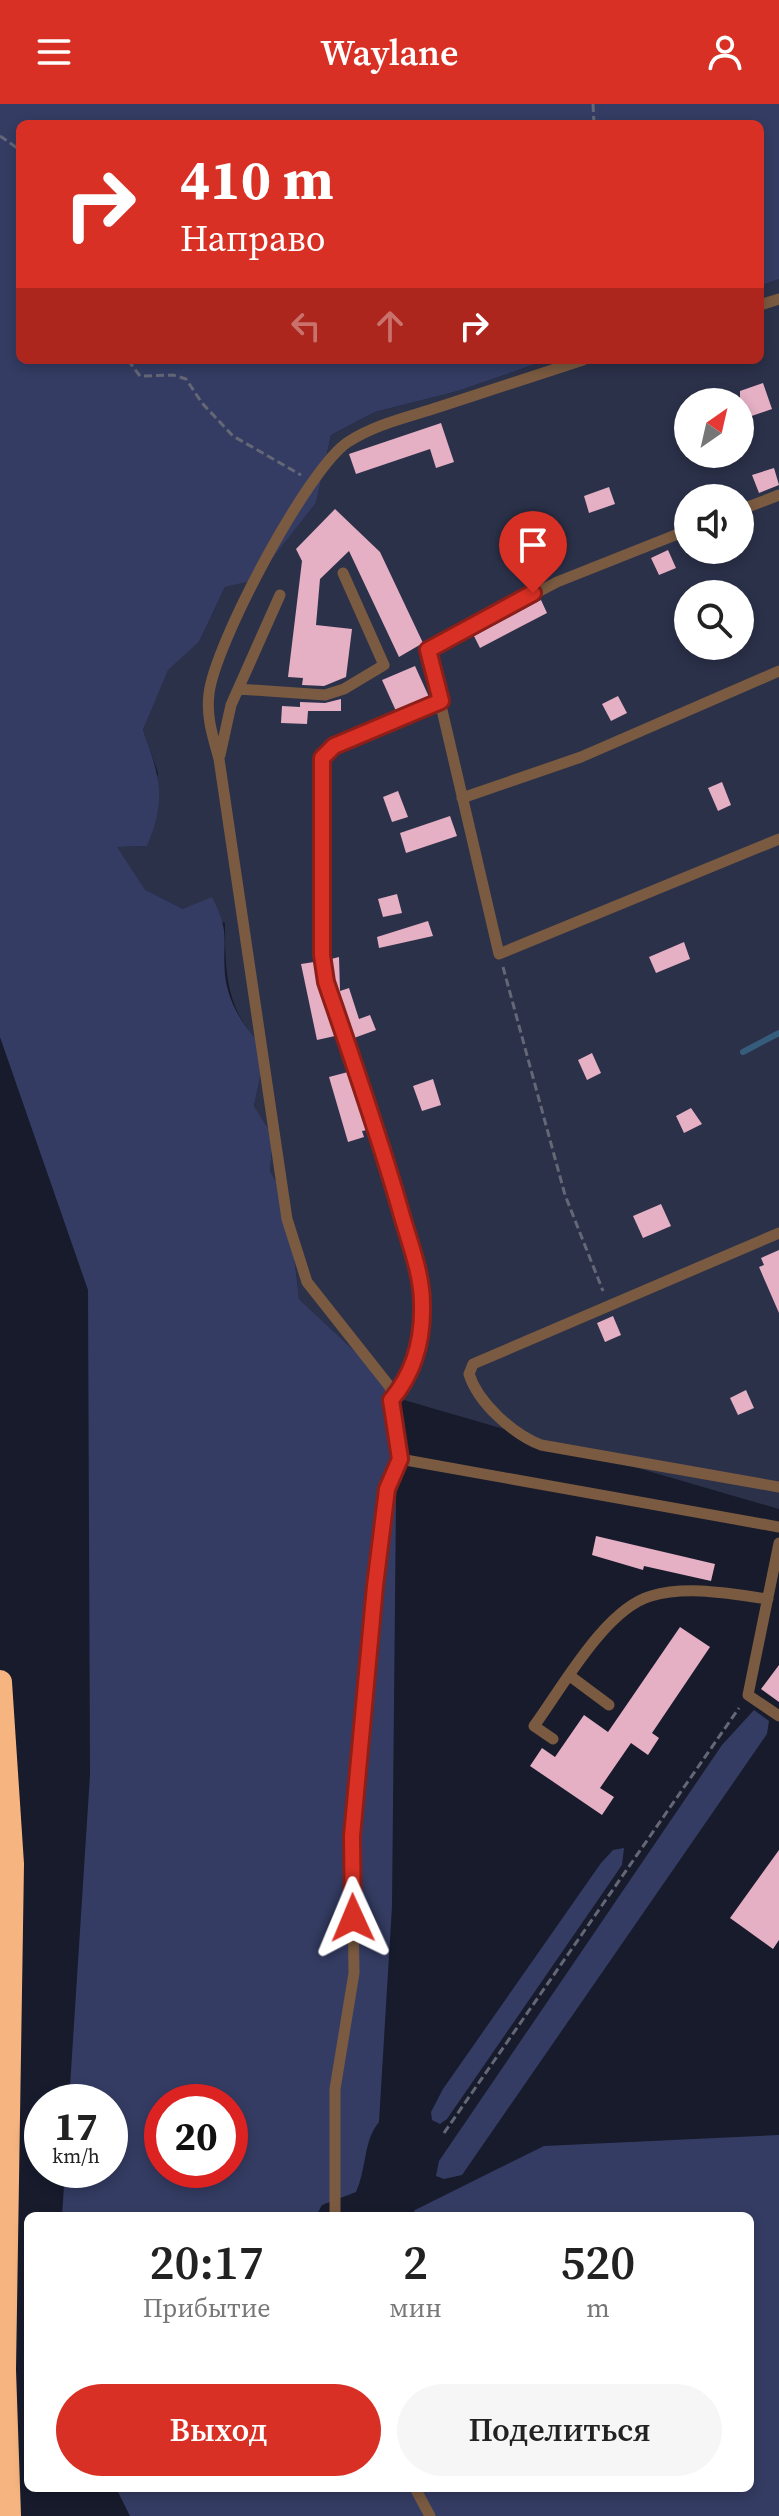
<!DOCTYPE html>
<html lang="ru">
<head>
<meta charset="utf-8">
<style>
	body { margin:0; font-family:"Source Serif 4",serif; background:#f6f6f6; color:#222; height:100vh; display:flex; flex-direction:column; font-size:30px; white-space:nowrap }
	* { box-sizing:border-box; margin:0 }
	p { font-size:26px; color:#767676 }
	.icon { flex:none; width:44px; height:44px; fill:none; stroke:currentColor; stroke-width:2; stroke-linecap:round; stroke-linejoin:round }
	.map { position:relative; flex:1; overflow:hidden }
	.panel { position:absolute; left:24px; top:2108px; width:730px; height:280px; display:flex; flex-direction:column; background:#fff; border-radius:12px; box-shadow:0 4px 12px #0003 }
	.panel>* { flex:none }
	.guide { position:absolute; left:16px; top:16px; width:748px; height:244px; border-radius:12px; box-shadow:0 4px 12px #0003; background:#d93025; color:#fff; overflow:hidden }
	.needle { width:52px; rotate:34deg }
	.buttons { position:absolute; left:674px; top:284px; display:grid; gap:16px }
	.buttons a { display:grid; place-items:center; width:80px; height:80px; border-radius:50%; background:#fff; box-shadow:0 4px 12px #0003; font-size:40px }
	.speed { position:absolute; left:24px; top:1980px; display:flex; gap:16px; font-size:40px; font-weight:700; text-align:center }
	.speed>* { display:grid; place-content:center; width:104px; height:104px; border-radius:50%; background:#fff; box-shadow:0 4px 12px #0003; line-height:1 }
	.speed small { font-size:20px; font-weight:400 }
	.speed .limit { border:12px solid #d22; background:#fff; color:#111 }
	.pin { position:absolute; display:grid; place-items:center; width:68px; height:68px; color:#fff; margin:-82px -34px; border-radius:50% 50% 50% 0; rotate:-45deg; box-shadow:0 0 8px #0007 }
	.pin .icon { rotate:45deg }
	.me { position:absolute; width:88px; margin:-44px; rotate:359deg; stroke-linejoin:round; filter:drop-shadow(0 0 6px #0008) }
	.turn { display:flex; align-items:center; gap:28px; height:168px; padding:0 32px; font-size:36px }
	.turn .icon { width:104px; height:104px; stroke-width:2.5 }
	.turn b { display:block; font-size:56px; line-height:68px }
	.lanes { display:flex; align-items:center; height:76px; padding:0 32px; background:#0003; justify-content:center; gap:40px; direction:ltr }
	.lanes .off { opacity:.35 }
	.eta { display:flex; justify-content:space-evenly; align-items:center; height:136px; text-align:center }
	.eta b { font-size:48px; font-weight:600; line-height:56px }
	.primary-button { display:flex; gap:16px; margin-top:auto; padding:16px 32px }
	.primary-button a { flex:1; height:92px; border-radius:48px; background:#d93025; color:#fff; font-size:32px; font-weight:600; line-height:92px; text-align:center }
	.primary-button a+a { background:#f6f6f6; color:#222 }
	header { display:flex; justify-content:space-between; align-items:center; height:104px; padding:0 32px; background:#d93025; color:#fff; font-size:36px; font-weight:600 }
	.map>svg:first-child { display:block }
	.green { fill:#2b3149; fill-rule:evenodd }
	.forest { fill:#343c63; fill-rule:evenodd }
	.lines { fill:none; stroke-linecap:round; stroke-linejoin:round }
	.stream { stroke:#355c7b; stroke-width:6 }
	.building { fill:#e5afc4 }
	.path { stroke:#636776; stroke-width:3; stroke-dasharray:8 4; stroke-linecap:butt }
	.lane { stroke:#7a5a40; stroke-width:11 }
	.highway { stroke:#f6b580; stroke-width:24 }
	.route-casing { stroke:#8d1f18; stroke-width:20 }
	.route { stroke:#d93025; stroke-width:14 }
</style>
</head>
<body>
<header><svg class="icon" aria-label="menu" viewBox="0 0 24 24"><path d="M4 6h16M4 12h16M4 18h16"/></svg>Waylane<svg class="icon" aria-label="person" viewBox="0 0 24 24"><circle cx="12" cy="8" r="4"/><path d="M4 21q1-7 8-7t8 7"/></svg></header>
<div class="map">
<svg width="779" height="2412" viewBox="0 0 779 2412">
	<rect width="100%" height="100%" fill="#171b2c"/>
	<path class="green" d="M 779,175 L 779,1405 L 397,1294 L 361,1253 L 299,1195 L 288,1097 L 270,1067 L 273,1032 L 254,1002 L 266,946 C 226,908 225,871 225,819 L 183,805 L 144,786 L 116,743 L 147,742 L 158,669 L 143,626 L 168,565 L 199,538 L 225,483 L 255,475 L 316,399 L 331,331 L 375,308 L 458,287 L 547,256 L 760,256 L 760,182 ZM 688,298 L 740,298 L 740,350 L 688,350 ZM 688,394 L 740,394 L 740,446 L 688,446 ZM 688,490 L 740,490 L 740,542 L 688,542 Z"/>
	<path class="forest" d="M 0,0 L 779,0 L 779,175 L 760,182 L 760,20 L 20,20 L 20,256 L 547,256 L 458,287 L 375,308 L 331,331 L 316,399 L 255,476 L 225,483 L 199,538 L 168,566 L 143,626 C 160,674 167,694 147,742 L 117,743 L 145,786 L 183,805 L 212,793 C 231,830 222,834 225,871 C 228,900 246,927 266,945 L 254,1002 L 273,1032 L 270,1067 L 288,1097 L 299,1195 L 361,1253 L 397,1294 L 392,1802 L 379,2018 C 363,2037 367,2064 356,2088 L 322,2101 L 316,2112 L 62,2112 L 65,2066 L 110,2066 L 110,1998 L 69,1998 L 90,1671 L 88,1186 L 0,933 ZM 162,1998 L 230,1998 L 230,2066 L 162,2066 Z
		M 754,1606 L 769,1617 L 767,1630 L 462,2071 L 444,2075 L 436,2072 L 439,2057 L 722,1641 Z
		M 624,1744 L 622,1761 L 447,2015 L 440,2020 L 432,2016 L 431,2008 L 443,1985 L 601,1759 L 613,1746 Z
		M 779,2031 L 779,2412 L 130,2412 L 116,2384 L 750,2384 L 750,2112 L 411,2112 L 415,2106 L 544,2042 Z"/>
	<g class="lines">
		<path class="stream" d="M 743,948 L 779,929"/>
	</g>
	<path class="building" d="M 763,279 L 772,305 L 740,316 L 740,287 Z
		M 441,319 L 454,358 L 436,364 L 430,345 L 356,370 L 349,350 Z
		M 774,364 L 779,381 L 759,389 L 752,371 Z
		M 609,383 L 615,400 L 589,409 L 584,392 Z
		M 335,405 L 380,448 L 423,539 L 399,553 L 349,447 L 320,475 L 316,521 L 352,525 L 346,573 L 324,582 L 302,581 L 303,574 L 288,573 L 302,457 L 296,445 Z
		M 531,415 L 536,415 L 542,428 L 519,438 L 512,423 Z
		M 668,446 L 676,464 L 659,471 L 651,454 Z
		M 541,496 L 547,509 L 480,544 L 474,532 Z
		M 415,562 L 429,593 L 396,607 L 382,576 Z
		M 618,592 L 627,609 L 611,617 L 602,600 Z
		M 341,595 L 341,607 L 308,607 L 307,620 L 281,619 L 282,602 L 300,603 L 300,598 L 325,599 Z
		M 722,678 L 731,701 L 718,707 L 708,684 Z
		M 398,687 L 408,713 L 392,718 L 383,693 Z
		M 450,712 L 457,732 L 406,749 L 400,729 Z
		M 397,790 L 402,809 L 383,813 L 378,795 Z
		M 428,817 L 433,832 L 379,844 L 377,833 Z
		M 684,838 L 690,855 L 656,869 L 649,853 Z
		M 339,853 L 340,887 L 349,884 L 359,915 L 370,911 L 376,926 L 354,934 L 334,876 L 331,855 Z
		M 314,858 L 318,880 L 335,932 L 317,936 L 301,860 Z
		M 592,949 L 601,969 L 587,976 L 578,956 Z
		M 348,968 L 367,1026 L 362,1027 L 364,1033 L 348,1038 L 329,973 Z
		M 433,975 L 441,1001 L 422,1007 L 413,982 Z
		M 691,1004 L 702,1020 L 684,1029 L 676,1012 Z
		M 661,1100 L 671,1122 L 643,1134 L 633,1112 Z
		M 779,1146 L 779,1209 L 759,1163 L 764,1161 L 761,1154 Z
		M 613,1212 L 621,1231 L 605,1238 L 597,1219 Z
		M 746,1286 L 754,1304 L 738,1311 L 730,1294 Z
		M 596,1432 L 715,1460 L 711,1477 L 644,1462 L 643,1466 L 592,1451 Z
		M 680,1523 L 710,1543 L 652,1629 L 659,1634 L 648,1651 L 631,1639 L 600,1684 L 614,1693 L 602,1711 L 530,1662 L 542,1644 L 555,1653 L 584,1611 L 608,1628 Z
		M 779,1561 L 779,1598 L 761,1585 Z
		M 779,1746 L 779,1836 L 773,1845 L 730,1814 Z"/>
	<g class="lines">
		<path class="path" d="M 593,0 L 594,20
			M 0,32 L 20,46
			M 128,256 L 140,272 L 173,271 L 186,275 L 202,299 L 233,332 L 301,371
			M 503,863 L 565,1091 L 603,1187
			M 444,2029 L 739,1604"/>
		<path class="lane" d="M 760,201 L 779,195
			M 740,406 L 779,391
			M 688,426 L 557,478 L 428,546 L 499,850 L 779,735
			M 238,585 L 325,591 L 344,585 L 384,561 L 343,469
			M 220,651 L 231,601 L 280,491
			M 462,694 L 581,653 L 779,567
			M 779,1129 L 473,1260 L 469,1270 C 478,1299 513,1330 541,1341 L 779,1383
			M 391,1296 C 417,1265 424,1224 420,1184 L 379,1033 L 326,878 L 322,851 L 322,654 L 334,642 L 441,597
			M 400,1355 L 779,1423
			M 779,1439 L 748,1591 L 779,1612
			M 570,1572 L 609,1601
			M 553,1635 L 534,1622 C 562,1584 605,1505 651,1492 C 688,1481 731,1490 768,1495
			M 335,2112 L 335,1985 L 354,1869 L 352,1732 L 375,1482 L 387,1385 L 400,1355 L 390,1283 L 307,1178 L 287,1115 L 219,655 C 213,633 206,613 209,590 C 214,541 308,364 348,338 C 375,320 409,313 439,303 C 487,287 535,272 583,256
			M 415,2384 L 430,2412"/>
		<path class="highway" d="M 0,1578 L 12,1760 L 4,2266 L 9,2412"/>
	</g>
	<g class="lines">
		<defs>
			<path id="route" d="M 353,1814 L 352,1732 L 375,1482 L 387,1385 L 400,1355 L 391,1296 C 414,1269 423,1235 422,1200 C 422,1168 408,1135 400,1105 C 378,1028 352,954 326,878 L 322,851 L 322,654 L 334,642 L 441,597 L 428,546 L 533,489"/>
		</defs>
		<use href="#route" class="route-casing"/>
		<use href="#route" class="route"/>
	</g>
</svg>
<div class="buttons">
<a><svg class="needle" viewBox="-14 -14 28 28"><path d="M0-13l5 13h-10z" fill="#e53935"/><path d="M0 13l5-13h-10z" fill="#767676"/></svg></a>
<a><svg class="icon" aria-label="sound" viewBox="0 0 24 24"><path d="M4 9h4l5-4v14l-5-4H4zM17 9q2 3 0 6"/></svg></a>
<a><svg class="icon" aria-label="search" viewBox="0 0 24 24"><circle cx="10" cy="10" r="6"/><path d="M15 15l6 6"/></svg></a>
</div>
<div class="speed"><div>17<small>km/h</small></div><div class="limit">20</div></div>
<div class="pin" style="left:533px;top:489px;background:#d93025"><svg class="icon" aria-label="arrive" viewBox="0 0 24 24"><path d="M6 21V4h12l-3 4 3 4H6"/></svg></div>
<svg class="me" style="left:353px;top:1814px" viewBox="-20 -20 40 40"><path d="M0-17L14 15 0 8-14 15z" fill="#d93025" stroke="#fff" stroke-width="4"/></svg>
<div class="guide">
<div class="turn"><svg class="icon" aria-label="right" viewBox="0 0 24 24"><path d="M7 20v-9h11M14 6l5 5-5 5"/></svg><div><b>410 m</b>Направо</div></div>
<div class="lanes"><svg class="icon off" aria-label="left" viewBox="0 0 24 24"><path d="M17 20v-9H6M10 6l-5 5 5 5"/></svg><svg class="icon off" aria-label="ahead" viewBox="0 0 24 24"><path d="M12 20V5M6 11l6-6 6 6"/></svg><svg class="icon" aria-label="right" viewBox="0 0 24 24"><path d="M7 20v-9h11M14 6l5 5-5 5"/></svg></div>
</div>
<section class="panel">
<div class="eta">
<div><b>20:17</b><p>Прибытие</p></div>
<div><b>2</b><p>мин</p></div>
<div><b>520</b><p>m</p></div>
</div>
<div class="primary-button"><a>Выход</a><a>Поделиться</a></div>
</section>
</div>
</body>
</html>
